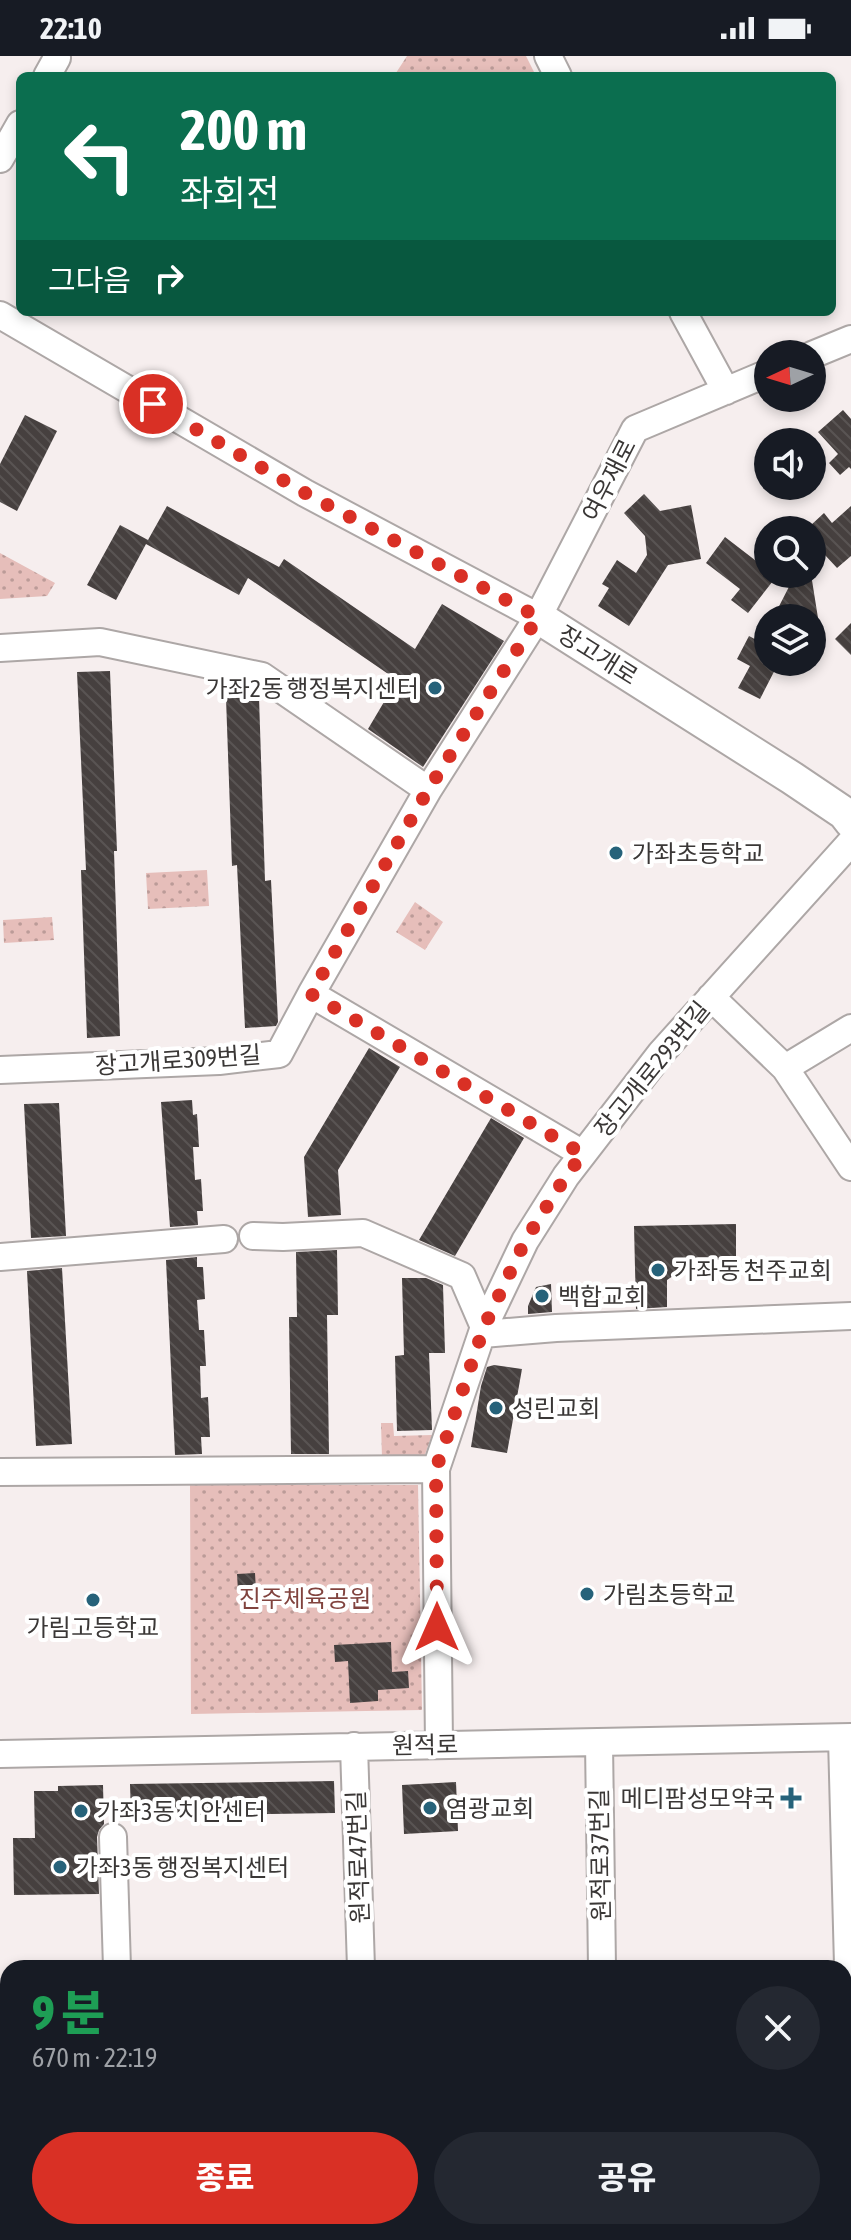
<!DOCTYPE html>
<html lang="ko">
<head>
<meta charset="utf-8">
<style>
	body { margin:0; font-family:"Asap Condensed","Noto Sans KR",sans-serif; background:#242831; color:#f1f3f6; height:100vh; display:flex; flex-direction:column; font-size:30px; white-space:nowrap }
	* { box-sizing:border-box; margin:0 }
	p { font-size:26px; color:#9ea1a6 }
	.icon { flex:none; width:44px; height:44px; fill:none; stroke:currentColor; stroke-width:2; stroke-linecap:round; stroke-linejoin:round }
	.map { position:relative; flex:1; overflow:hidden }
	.drawer { position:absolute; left:0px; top:1904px; width:852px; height:280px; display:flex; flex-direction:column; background:#171b24; border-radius:24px 24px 0 0; box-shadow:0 4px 12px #0003 }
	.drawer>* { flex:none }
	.banner { position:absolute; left:16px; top:16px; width:820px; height:244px; border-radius:12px; box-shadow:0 4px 12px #0003; background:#0b6e4f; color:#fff; overflow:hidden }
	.needle { width:52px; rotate:266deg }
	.buttons { position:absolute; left:754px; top:284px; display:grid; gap:16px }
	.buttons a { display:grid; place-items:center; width:72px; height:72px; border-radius:50%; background:#171b24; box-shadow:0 4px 12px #0003; font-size:40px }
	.pin { position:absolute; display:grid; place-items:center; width:68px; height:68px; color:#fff; margin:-34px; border:4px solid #fff; border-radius:50%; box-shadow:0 2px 8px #0007 }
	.me { position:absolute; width:88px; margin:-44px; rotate:0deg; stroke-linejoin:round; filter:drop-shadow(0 0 6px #0008) }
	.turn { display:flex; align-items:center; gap:28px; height:168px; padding:0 32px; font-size:36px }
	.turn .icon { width:104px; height:104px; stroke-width:2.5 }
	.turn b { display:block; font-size:56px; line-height:68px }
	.then { display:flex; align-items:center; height:76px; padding:0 32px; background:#0003; gap:16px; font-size:30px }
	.round { display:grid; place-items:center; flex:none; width:84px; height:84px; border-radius:42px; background:#242831 }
	.overview { display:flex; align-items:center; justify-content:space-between; height:136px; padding:0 32px }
	h1 { font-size:48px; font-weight:800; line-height:60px; color:#1e9e55 }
	.button { display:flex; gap:16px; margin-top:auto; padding:16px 32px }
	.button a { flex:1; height:92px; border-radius:48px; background:#d93025; color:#fff; font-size:32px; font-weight:800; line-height:92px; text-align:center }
	.button a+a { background:#242831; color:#f1f3f6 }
	.status { display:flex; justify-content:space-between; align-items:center; height:56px; padding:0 40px; background:#171b24; direction:ltr }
	.status svg { height:22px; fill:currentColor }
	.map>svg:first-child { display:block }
	.park { fill:url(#park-dots) }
	.building { fill:url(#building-back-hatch) }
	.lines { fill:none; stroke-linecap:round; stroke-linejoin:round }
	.minor-casing { stroke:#ada7a6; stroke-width:30 }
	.major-casing { stroke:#ada7a6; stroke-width:36 }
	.minor { stroke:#fff; stroke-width:26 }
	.major { stroke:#fff; stroke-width:32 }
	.route { stroke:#d93025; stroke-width:14; stroke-dasharray:0 25.2 }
	.poi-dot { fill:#26627a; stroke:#fff; stroke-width:3 }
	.labels { text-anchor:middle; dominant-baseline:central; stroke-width:8; stroke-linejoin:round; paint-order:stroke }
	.street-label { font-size:24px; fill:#3a3736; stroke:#fff }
	.poi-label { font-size:24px; fill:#3a3736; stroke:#fff; text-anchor:start }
	.park-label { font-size:24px; fill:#81433e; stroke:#fff }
</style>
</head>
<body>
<div class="status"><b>22:10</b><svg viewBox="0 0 49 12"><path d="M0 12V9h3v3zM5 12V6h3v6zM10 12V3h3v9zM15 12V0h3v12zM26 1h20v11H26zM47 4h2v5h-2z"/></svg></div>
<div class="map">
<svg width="851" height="2184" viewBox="0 0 851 2184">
	<defs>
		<pattern id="park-dots" width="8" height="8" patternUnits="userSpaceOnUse" patternTransform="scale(2)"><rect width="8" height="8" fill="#e6beba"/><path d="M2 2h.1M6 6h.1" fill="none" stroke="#bb9b98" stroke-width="1.8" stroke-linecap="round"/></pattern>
		<pattern id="building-back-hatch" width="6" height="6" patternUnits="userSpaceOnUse" patternTransform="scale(2)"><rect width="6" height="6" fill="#46403f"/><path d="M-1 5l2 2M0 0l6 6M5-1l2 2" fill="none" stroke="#595453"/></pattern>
	</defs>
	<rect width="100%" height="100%" fill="#f6eeee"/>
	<path class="park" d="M 407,0 L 526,0 L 536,20 L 394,20 Z
		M 0,497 L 55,527 L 47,540 L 0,543 Z
		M 207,814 L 209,850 L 148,853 L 146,817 Z
		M 415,846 L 443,866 L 425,894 L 396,876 Z
		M 52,861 L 54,884 L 4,887 L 3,864 Z
		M 381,1367 L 393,1367 L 394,1380 L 432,1379 L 424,1401 L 382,1402 Z
		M 190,1429 L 418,1429 L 422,1654 L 191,1658 Z
		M 563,2176 L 602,2176 L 602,2184 L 563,2184 Z"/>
	<path class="building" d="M 843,354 L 851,363 L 851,413 L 849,411 L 840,419 L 829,407 L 838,398 L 818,376 Z
		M 25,359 L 57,375 L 17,455 L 0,446 L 0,408 Z
		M 644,438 L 660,455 L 691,449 L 701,503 L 668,509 L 629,570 L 598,550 L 609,532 L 602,528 L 617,504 L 636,517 L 647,499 L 645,480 L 624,457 Z
		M 167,450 L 279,511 L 284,503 L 415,593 L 442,548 L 504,585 L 423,711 L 368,673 L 397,624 L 248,522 L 239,539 L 146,488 L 116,544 L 87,529 L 120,469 L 148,484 Z
		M 851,450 L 851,500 L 837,512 L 812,485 L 819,479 L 810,470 L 824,457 L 832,467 Z
		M 725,481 L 768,514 L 768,518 L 776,521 L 748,557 L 731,544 L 740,533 L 706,507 Z
		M 811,518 L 818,562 L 773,562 L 794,521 Z
		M 851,567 L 851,599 L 835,583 Z
		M 749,580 L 768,590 L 768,606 L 779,606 L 760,643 L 738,632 L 750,610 L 737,603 Z
		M 110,615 L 117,795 L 114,795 L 120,980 L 87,982 L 81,814 L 86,814 L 77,616 Z
		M 259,641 L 265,825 L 271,824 L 278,966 L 276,970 L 245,972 L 237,809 L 232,810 L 226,642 Z
		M 369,992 L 400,1011 L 338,1114 L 341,1159 L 308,1161 L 304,1101 Z
		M 192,1044 L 193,1059 L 197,1058 L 199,1091 L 193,1091 L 195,1124 L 201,1123 L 203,1155 L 197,1155 L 198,1169 L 170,1171 L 161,1046 Z
		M 59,1047 L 66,1180 L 31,1182 L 24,1048 Z
		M 491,1062 L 524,1082 L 455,1200 L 419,1184 Z
		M 736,1168 L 736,1204 L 697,1204 L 667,1224 L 667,1251 L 636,1253 L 634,1170 Z
		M 337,1194 L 338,1259 L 327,1259 L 329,1398 L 291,1398 L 289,1261 L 297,1261 L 296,1196 Z
		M 197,1201 L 197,1211 L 203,1211 L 205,1243 L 197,1244 L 199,1274 L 204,1274 L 206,1310 L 200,1310 L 201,1342 L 208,1341 L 210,1381 L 201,1381 L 202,1398 L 175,1399 L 166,1204 Z
		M 62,1212 L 72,1388 L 36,1390 L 27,1215 Z
		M 402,1222 L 426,1222 L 443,1229 L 445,1297 L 429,1297 L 432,1374 L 397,1375 L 395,1300 L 404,1299 Z
		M 551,1228 L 552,1256 L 528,1258 L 528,1250 L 536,1231 Z
		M 494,1309 L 522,1313 L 507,1397 L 471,1391 L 481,1330 L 487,1311 Z
		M 255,1517 L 256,1535 L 238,1535 L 237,1518 Z
		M 391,1586 L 392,1616 L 408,1615 L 409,1632 L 378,1634 L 378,1645 L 350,1647 L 348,1605 L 335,1606 L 334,1589 Z
		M 334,1725 L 335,1757 L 131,1760 L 130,1728 Z
		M 456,1726 L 458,1775 L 404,1778 L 402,1729 Z
		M 103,1729 L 104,1768 L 99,1774 L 97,1781 L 99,1838 L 14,1839 L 13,1782 L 35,1782 L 34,1735 L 58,1735 L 58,1730 Z"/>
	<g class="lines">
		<defs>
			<path id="minor" d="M 548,0 L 558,20
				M 47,20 L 57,2
				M 0,103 L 20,68
				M 683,256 L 726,335
				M 0,259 L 305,437 L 538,561
				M 812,299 L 851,283
				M 0,592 L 100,586 L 262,620 L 428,734
				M 311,938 L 583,1098
				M 711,941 L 785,1012 L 851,1111
				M 785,1012 L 851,972
				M 0,1014 L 219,1005 L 279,998 L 311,938 L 428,734 L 538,561 L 635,373 L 768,317
				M 253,1180 L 283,1181 L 363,1177 L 462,1220 L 484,1271
				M 0,1201 L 224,1183
				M 483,1278 L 556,1272 L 851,1260
				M 0,1416 L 436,1413
				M 842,1682 L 851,2023
				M 599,1686 L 602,1912
				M 439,1688 L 436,1413 L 484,1271 L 525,1185 L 566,1120 L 661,997 L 851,786
				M 354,1690 L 361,1912
				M 0,1698 L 851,1681
				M 113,1781 L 117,1912
				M 844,2060 L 851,2060
				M 0,2074 L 8,2074
				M 364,2176 L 364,2184
				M 607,2176 L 607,2184"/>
			<path id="major" d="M 538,561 L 792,722 L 844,757 L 851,766"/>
		</defs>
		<use href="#minor" class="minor-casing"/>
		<use href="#major" class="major-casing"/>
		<use href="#minor" class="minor"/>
		<use href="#major" class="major"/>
	</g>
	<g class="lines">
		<path class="route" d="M 153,348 L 305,437 L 538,561 L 428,734 L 311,938 L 583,1098 L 566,1120 L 525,1185 L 484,1271 L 436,1413 L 437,1571"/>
	</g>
	<g class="poi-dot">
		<circle cx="435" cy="632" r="8"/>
		<circle cx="616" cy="797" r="8"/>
		<circle cx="658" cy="1214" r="8"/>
		<circle cx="542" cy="1240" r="8"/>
		<circle cx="496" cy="1352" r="8"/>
		<circle cx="587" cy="1538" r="8"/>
		<circle cx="93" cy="1544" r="8"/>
		<path d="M787 1730h8v8h8v8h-8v8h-8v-8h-8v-8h8z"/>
		<circle cx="430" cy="1752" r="8"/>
		<circle cx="81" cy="1755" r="8"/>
		<circle cx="60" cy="1811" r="8"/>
	</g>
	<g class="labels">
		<g class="street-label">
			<text transform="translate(609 424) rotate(-63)">여우재로</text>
			<text transform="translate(598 599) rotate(32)">장고개로</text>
			<text transform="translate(178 1004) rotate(-4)">장고개로309번길</text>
			<text transform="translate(652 1013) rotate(-51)">장고개로293번길</text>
			<text transform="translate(425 1689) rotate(-1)">원적로</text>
			<text transform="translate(600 1799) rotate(-91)">원적로37번길</text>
			<text transform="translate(358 1801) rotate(-92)">원적로47번길</text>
		</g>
		<g class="poi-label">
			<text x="419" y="632" text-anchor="end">가좌2동 행정복지센터</text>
			<text x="632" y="797">가좌초등학교</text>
			<text x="674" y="1214">가좌동 천주교회</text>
			<text x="558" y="1240">백합교회</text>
			<text x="512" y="1352">성린교회</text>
			<text x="603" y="1538">가림초등학교</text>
			<text x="93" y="1571" text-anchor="middle">가림고등학교</text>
			<text x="775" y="1742" text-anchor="end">메디팜성모약국</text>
			<text x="446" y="1752">염광교회</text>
			<text x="97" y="1755">가좌3동 치안센터</text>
			<text x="76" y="1811">가좌3동 행정복지센터</text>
		</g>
		<g class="park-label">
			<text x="305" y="1542">진주체육공원</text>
		</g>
	</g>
</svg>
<div class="buttons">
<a><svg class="needle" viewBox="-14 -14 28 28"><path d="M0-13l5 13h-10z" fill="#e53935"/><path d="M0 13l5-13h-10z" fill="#9ea1a6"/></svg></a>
<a><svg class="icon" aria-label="sound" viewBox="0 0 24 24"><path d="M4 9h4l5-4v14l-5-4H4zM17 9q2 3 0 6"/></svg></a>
<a><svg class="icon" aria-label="search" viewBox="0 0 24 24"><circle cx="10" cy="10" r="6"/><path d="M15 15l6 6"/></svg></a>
<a><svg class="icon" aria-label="layers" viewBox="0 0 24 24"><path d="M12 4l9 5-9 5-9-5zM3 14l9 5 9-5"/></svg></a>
</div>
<div class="pin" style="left:153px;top:348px;background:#d93025"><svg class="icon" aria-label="arrive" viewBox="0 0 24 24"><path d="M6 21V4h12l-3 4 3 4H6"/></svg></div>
<svg class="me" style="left:437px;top:1571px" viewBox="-20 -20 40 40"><path d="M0-17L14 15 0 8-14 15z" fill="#d93025" stroke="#fff" stroke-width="4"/></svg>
<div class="banner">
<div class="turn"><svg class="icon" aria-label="left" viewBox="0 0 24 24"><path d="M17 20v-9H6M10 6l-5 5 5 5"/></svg><div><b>200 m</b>좌회전</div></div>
<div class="then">그다음<svg class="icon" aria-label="right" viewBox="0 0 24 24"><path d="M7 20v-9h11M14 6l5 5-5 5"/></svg></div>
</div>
<section class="drawer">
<div class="overview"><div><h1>9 분</h1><p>670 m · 22:19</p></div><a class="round"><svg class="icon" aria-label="close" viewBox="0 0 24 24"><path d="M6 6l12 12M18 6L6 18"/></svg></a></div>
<div class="button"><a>종료</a><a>공유</a></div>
</section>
</div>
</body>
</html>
